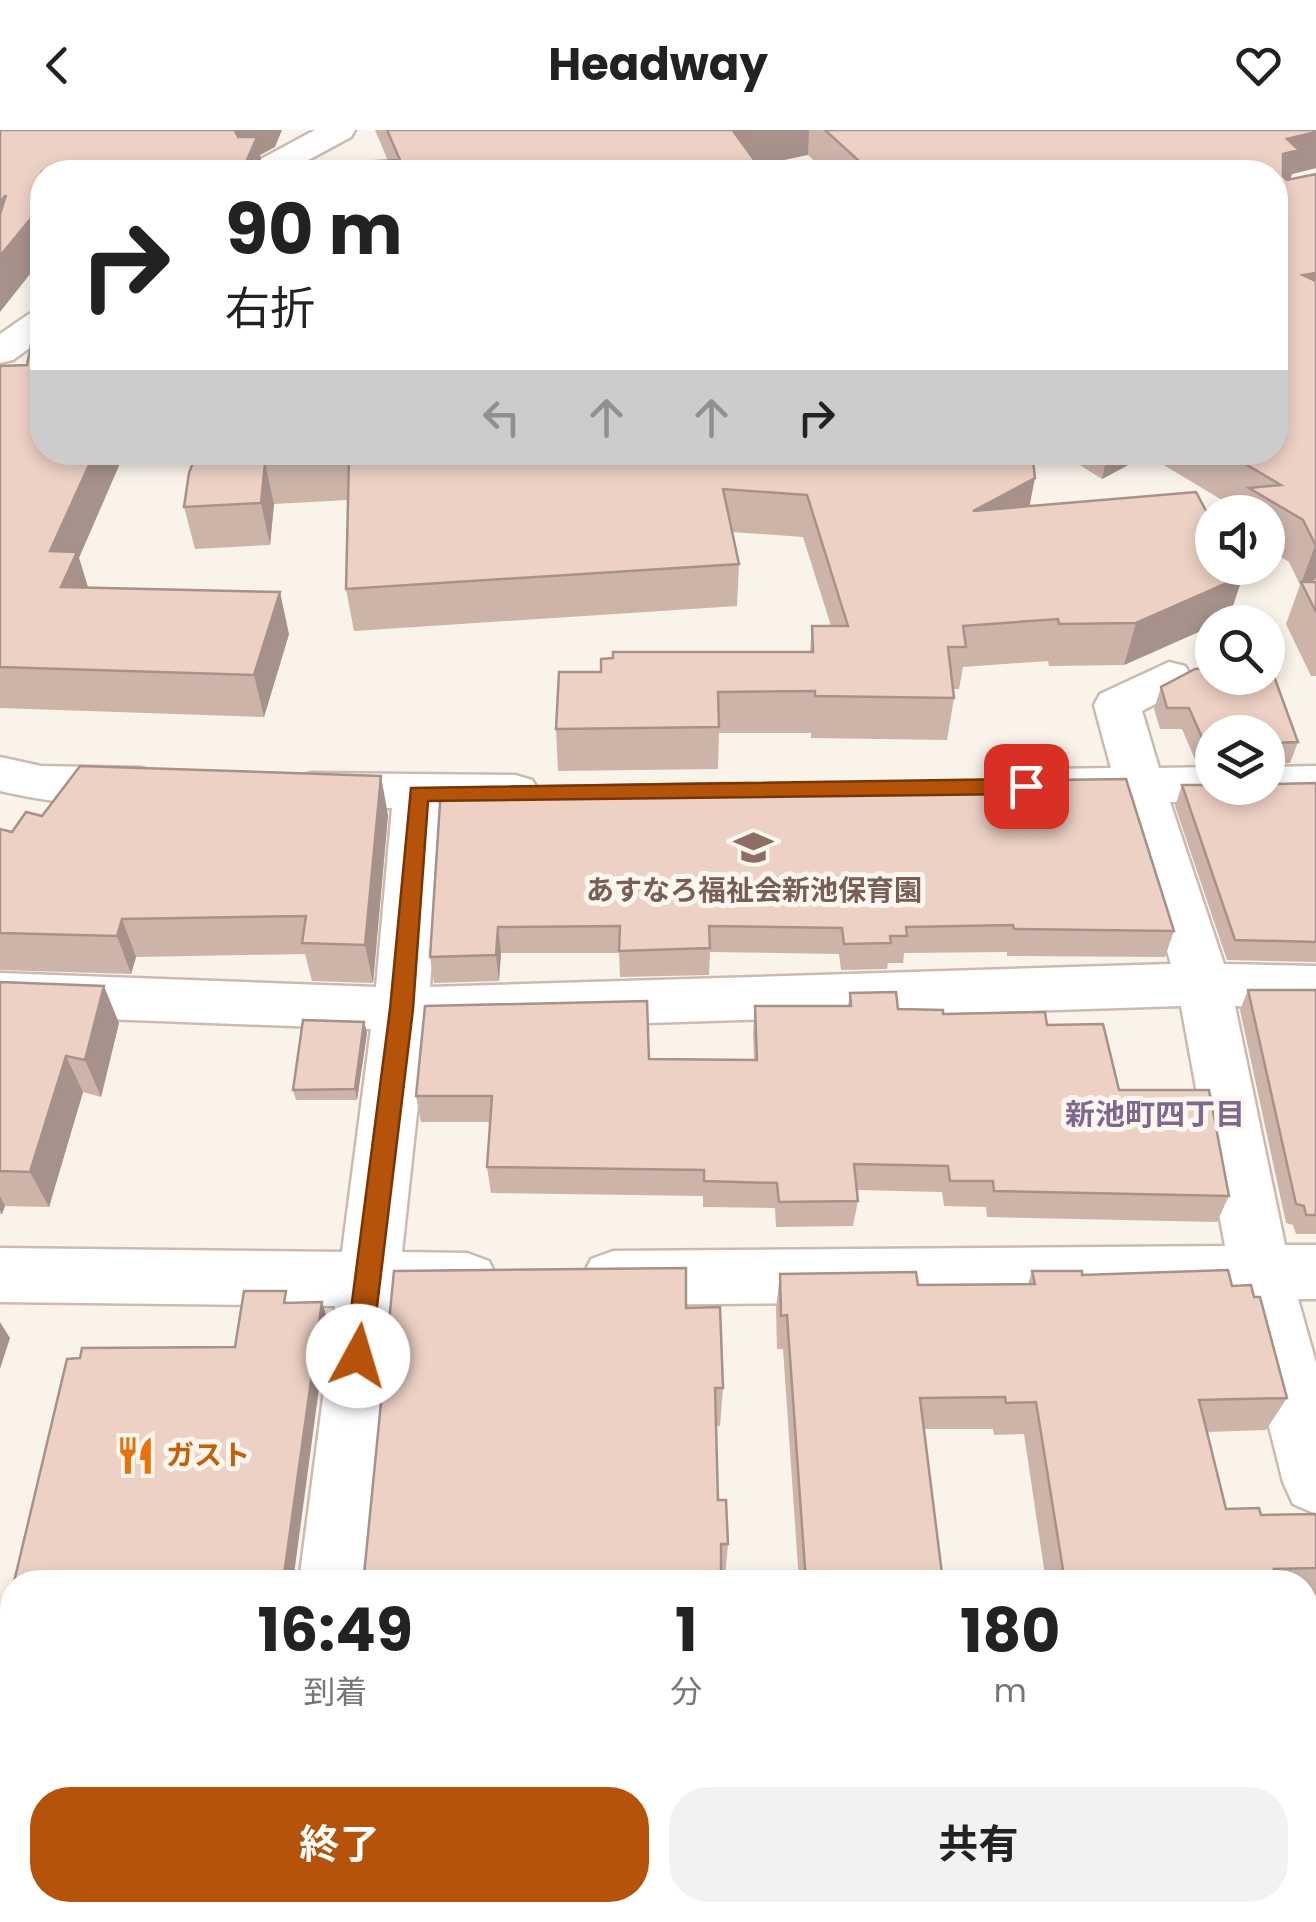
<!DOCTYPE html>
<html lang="ja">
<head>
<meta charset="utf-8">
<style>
	body { margin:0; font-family:Poppins,"Noto Sans JP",sans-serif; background:#f2f2f2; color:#222; height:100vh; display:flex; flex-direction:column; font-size:38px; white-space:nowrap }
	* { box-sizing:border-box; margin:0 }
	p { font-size:32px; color:#767676 }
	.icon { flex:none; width:55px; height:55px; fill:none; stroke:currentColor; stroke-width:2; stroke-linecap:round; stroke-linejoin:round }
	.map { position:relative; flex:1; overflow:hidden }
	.sheet { position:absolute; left:0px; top:1440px; width:1318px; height:352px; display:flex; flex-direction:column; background:#fff; border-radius:40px 40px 0 0; box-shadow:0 5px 15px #0003 }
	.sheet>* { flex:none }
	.top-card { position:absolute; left:30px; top:30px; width:1258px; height:305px; border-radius:40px; box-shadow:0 5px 15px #0003; background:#fff; color:#222; overflow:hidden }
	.tools { position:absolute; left:1195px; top:365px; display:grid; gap:20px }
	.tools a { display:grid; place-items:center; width:90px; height:90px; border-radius:50%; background:#fff; box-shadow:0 5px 15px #0003; font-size:50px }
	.pin { position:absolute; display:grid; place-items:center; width:85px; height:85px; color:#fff; margin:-42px; border-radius:20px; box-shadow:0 5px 15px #0006 }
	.me { position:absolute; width:110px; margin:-55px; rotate:6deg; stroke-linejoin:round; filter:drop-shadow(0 0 8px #0008) }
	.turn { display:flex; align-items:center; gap:35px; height:210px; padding:0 30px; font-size:45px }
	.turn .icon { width:130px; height:130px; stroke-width:2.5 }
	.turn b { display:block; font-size:70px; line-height:85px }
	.lanes { display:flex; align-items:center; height:95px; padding:0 30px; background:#0003; justify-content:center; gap:50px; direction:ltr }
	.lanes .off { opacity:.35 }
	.eta { display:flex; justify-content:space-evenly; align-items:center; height:170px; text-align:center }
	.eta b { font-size:60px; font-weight:700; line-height:70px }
	.button { display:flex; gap:20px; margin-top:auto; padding:20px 30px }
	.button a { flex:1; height:115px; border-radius:40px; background:#b45309; color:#fff; font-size:40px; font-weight:700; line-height:115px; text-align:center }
	.button a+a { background:#f2f2f2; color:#222 }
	header { display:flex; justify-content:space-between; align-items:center; height:130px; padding:0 30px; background:#fff; font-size:45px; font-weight:700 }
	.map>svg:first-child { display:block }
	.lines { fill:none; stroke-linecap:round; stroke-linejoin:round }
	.minor-casing { stroke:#ccbab1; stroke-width:5 }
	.major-casing { stroke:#d8d1ce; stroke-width:5 }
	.minor { fill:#fff; fill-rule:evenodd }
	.major { fill:#f1d0ab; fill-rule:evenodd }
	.wall { fill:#ccb4a9 }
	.shaded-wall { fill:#a6928a }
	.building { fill:#edd1c5; stroke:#a6928a; stroke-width:2.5 }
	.route { fill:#b45309; stroke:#753606; stroke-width:2.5 }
	.labels { text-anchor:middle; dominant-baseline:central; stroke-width:10; stroke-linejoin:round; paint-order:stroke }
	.education-label { font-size:28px; font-weight:bold; fill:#785e54; stroke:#fdf7f0 }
	.food-label { font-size:28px; font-weight:bold; fill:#c56008; stroke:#fdf7f0; text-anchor:start }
	.neighbourhood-label { font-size:30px; font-weight:bold; fill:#7d688e; stroke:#fdf7f0 }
</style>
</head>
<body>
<header><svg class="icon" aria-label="back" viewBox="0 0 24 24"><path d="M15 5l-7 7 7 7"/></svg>Headway<svg class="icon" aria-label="heart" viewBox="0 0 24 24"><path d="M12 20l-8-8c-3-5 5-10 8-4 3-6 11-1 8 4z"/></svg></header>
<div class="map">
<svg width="1316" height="1792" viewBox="0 0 1316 1792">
	<rect width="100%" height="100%" fill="#faf3ea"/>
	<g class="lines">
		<defs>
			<path id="minor" d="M 315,0 L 355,0 L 351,7 L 286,42 L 245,42 L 250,35 Z
				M 42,181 L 42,209 L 13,230 L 0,233 L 0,204 L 29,184 Z
				M 1169,532 L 1185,536 L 1192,547 L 1185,558 L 1142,581 L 1159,638 L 1212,637 L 1212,658 L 1234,658 L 1229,666 L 1212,671 L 1170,672 L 1224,834 L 1316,836 L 1316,878 L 1235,876 L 1285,1115 L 1316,1115 L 1316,1169 L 1298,1169 L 1316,1233 L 1316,1384 L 1293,1374 L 1283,1352 L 1237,1169 L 613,1175 L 591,1167 L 582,1148 L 591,1129 L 613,1121 L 1225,1116 L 1181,876 L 426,900 L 402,1122 L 467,1123 L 489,1131 L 498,1150 L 489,1169 L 467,1177 L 397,1176 L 367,1452 L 299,1452 L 335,1176 L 0,1172 L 0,1118 L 342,1122 L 371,899 L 0,885 L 0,843 L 376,857 L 392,678 L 311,677 L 294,672 L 286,660 L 294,648 L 311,643 L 515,645 L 532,650 L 540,662 L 532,674 L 515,679 L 442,679 L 430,857 L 1171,834 L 1121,672 L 1051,673 L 1034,668 L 1027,656 L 1034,644 L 1051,639 L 1111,638 L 1094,575 L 1100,564 Z
				M 0,627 L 41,636 L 141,638 L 158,643 L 165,655 L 158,667 C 110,681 48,672 0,661 Z
				M 1316,636 L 1316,670 L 1268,671 L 1251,666 L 1246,658 L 1268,658 L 1268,637 Z"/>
			<path id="major" d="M 1305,1569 L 1316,1569 L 1316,1641 L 1305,1641 Z
				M 0,1581 L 12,1582 L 12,1655 L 0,1655 Z
				M 1316,1717 L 1316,1792 L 1300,1792 L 1277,1780 L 1305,1780 L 1305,1718 Z
				M 0,1735 L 12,1735 L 12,1780 L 48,1780 L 43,1792 L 0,1792 Z"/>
		</defs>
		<use href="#minor" class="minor-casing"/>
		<use href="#major" class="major-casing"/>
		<use href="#minor" class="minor"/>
		<use href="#major" class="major"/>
	</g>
	<path class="wall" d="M 0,0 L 275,17 L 260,25 L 262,36 L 388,31 L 375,0 L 1316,0 L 1316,38 L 1292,44 L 1290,49 L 1316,44 L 1316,450 L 1308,452 L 1316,452 L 1316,546 L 1311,546 L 1286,494 L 1300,455 L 1289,432 L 1268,419 L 1268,382 L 1242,382 L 1147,325 L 1102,349 L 1059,322 L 1275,322 L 1275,42 L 826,42 L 808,25 L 42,42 Z
		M 27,235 L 79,428 L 88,457 L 289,504 L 264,587 L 0,578 L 0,236 Z
		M 197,322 L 1032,322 L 1030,376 L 1229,488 L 1219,492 L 1212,492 L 1212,496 L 1124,535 L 1049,536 L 1048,531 L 963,537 L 959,559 L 953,559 L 954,568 L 947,610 L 811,608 L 811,603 L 719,603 L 718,639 L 558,641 L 556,599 L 601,542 L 810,522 L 812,496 L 831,496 L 803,407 L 732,402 L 739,434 L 737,476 L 354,501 L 346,459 L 348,370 L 274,374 L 270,415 L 195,419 L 184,377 Z
		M 1161,557 L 1298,612 L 1290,633 L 1272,634 L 1268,646 L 1268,602 L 1212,602 L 1212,634 L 1197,634 L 1182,599 L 1160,599 L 1154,579 Z
		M 1053,650 L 1174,801 L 1165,827 L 1007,826 L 1007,822 L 904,823 L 903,833 L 888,833 L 887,839 L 841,840 L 839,824 L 710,822 L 709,845 L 620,847 L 619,823 L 501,823 L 499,851 L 434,853 L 430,827 L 441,658 L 1051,655 Z
		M 1316,653 L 1316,832 L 1227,830 L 1175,676 L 1182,655 Z
		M 388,685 L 373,853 L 312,851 L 305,824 L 136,827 L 131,844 L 0,840 L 0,699 L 12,702 L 42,686 Z
		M 0,852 L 119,893 L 101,967 L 83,962 L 49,1077 L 5,1076 L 2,1084 L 0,1084 Z
		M 1248,860 L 1316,860 L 1316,1104 L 1296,1104 L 1293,1095 L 1286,1093 L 1240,880 Z
		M 850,863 L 898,879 L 1047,895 L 1119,960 L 1229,1066 L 1217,1092 L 987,1087 L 986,1077 L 944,1076 L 942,1062 L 857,1060 L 858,1071 L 853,1096 L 776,1097 L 775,1078 L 703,1077 L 703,1066 L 491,1063 L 487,1037 L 491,992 L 421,992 L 416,966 L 649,929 L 754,930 L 753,903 L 755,876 L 848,876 Z
		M 364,892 L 367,903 L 357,970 L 296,970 L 293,960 Z
		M 1032,1141 L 1232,1156 L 1287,1268 L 1266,1300 L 1207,1302 L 1226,1379 L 1261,1385 L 1316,1384 L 1316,1466 L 1305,1466 L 1305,1452 L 1046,1452 L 1024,1304 L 994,1305 L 993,1299 L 924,1299 L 942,1452 L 799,1452 L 783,1219 L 777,1219 L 776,1178 L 780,1144 L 918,1155 L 1028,1154 Z
		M 686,1178 L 723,1258 L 720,1296 L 716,1296 L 718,1370 L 728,1414 L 725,1448 L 720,1448 L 720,1452 L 366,1452 L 364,1445 Z"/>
	<path class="shaded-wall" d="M 235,0 L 282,0 L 275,17 L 260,25 L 263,42 L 245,42 Z
		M 745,0 L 809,0 L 808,25 L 732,41 L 734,2 Z
		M 1316,2 L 1316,38 L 1292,44 L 1287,59 L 1275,63 L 1287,9 Z
		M 6,65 L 42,75 L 42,129 L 0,182 L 0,72 Z
		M 1316,143 L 1316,182 L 1303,145 Z
		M 95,322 L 125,322 L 79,428 L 90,464 L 75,498 L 50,421 Z
		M 1108,322 L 1148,322 L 1147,325 L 1102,349 Z
		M 265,333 L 274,374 L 270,415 L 261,373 Z
		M 1035,348 L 1027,389 L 973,381 Z
		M 1316,413 L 1316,446 L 1315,450 L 1302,454 L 1301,452 L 1300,456 Z
		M 1243,446 L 1229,488 L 1219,492 L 1212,492 L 1212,496 L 1124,535 L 1136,493 Z
		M 280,462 L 289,504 L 264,587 L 254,545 Z
		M 381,646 L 388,685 L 373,853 L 365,815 Z
		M 122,789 L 136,827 L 131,844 L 117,806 Z
		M 498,797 L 501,823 L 499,851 L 496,825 Z
		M 104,856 L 119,893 L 101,967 L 85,930 Z
		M 364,892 L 367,903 L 357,970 L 355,959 Z
		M 66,926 L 83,962 L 49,1077 L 30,1042 Z
		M 0,1066 L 5,1076 L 2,1084 L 0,1080 Z
		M 322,1172 L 328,1191 L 293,1452 L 283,1452 Z
		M 0,1192 L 10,1208 L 0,1239 Z"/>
	<path class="building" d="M 0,0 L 235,0 L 238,7 L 257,7 L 244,37 L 400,30 L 387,0 L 745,0 L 734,2 L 763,42 L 42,42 L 42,75 L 0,126 L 0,84 L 6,65 L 0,72 Z
		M 825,0 L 1316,0 L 1316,2 L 1287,9 L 1299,20 L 1283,24 L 1283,46 L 1287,50 L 1316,44 L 1316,143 L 1303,145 L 1316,151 L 1316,413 L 1315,414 L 1303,390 L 1249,358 L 1281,355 L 1225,322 L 1275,322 L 1275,42 L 871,42 Z
		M 42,159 L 42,322 L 95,322 L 50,421 L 77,422 L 61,457 L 280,462 L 254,545 L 0,537 L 0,236 L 27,235 Z
		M 197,322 L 1032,322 L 1035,348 L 973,381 L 1196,362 L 1212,392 L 1212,438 L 1238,438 L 1243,446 L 1136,493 L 1059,494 L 1058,489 L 963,496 L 966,517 L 948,517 L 954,568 L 815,566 L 815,561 L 718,562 L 719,597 L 556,599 L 559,542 L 601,542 L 601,529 L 613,528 L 613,522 L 813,522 L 812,496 L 848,496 L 807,365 L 723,359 L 739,434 L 346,459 L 349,328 L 265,333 L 261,373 L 184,377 L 189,343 Z
		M 1301,452 L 1316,452 L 1316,482 Z
		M 1212,538 L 1212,548 L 1268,548 L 1268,538 L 1271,538 L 1298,612 L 1273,613 L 1272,633 L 1268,634 L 1268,602 L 1212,602 L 1212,613 L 1204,612 L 1189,578 L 1167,578 L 1161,557 L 1195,539 Z
		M 80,636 L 381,646 L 365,815 L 302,813 L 306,786 L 122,789 L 117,806 L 0,803 L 0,699 L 12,702 L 26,682 L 42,686 Z
		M 1126,649 L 1174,801 L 1014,799 L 1013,795 L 906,797 L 907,806 L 890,806 L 891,813 L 844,814 L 842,798 L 709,796 L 710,818 L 619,821 L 620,796 L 498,797 L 496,825 L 430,827 L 441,658 L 720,653 L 1053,655 L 1053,650 Z
		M 1268,651 L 1276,654 L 1316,653 L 1316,812 L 1235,810 L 1182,655 L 1212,655 L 1212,658 L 1268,658 Z
		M 0,852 L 104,856 L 85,930 L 66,926 L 30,1042 L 0,1041 Z
		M 1248,860 L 1316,860 L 1316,1085 L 1306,1085 L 1304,1076 L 1296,1074 Z
		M 896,862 L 898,879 L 943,880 L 943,884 L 1045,882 L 1047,895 L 1103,894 L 1119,960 L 1209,960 L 1229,1066 L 994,1061 L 993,1051 L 950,1051 L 948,1036 L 854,1034 L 858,1071 L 779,1072 L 777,1053 L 704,1051 L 704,1040 L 487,1037 L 492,966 L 416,966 L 425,876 L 647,871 L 649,929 L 757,930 L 755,876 L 851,876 L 850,863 Z
		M 303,890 L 364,892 L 355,959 L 293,960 Z
		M 686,1138 L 686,1178 L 720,1177 L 723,1258 L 715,1258 L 718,1370 L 726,1370 L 728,1414 L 721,1414 L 721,1444 L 364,1445 L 394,1141 Z
		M 1228,1140 L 1232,1156 L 1251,1155 L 1254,1167 L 1260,1167 L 1287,1268 L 1199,1270 L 1226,1379 L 1259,1378 L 1261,1385 L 1316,1384 L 1316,1438 L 1274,1439 L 1276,1446 L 1210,1448 L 1210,1445 L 1064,1446 L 1036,1272 L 1006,1273 L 1005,1267 L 920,1268 L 943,1452 L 806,1452 L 787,1185 L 781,1186 L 780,1144 L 916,1142 L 918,1155 L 1035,1154 L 1032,1141 L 1082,1141 L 1082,1145 Z
		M 244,1161 L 286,1161 L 284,1173 L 322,1172 L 283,1452 L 14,1452 L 67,1229 L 80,1228 L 82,1218 L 235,1217 Z"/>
	<path class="route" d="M 1026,649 L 1036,656 L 1026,664 L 428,671 L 413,879 L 371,1226 L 367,1235 L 358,1238 L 349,1235 L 345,1226 L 390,879 L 411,658 Z"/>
	<defs>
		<symbol id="school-bare" viewBox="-9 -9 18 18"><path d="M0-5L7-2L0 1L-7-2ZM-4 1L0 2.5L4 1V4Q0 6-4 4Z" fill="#8d6e63" stroke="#fdf7f0" stroke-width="2.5" paint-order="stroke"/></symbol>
		<symbol id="restaurant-bare" viewBox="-9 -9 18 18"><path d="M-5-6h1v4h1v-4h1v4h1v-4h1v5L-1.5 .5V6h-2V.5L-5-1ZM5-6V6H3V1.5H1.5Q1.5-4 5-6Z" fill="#e8710a" stroke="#fdf7f0" stroke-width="2.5" paint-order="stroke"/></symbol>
	</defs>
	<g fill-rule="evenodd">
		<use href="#school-bare" x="726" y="690" width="55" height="55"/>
		<use href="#restaurant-bare" x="108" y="1298" width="55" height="55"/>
	</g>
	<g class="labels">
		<g class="education-label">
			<text x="754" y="760">あすなろ福祉会新池保育園</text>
		</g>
		<g class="food-label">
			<text x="166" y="1325">ガスト</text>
		</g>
		<g class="neighbourhood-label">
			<text x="1155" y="984">新池町四丁目</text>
		</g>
	</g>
</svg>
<div class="tools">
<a><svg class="icon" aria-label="sound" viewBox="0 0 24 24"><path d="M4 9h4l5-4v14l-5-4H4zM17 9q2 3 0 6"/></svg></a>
<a><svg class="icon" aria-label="search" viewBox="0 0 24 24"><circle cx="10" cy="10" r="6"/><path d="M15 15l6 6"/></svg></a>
<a><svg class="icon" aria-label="layers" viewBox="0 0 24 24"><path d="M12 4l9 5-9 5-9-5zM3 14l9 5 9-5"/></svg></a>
</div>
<div class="pin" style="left:1026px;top:656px;background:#d93025"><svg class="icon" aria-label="arrive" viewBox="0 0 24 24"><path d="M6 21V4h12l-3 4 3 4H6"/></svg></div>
<svg class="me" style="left:358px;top:1226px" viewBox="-20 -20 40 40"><circle r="19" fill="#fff"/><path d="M0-13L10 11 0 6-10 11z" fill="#b45309"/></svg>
<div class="top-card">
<div class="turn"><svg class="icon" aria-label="right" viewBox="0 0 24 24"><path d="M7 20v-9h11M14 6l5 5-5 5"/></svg><div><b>90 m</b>右折</div></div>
<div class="lanes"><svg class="icon off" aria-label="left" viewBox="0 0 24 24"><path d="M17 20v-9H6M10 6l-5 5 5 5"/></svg><svg class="icon off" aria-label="ahead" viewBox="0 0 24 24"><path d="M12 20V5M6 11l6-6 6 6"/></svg><svg class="icon off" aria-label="ahead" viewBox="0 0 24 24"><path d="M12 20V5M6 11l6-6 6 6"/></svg><svg class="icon" aria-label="right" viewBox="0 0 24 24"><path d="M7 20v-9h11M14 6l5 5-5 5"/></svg></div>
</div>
<section class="sheet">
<div class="eta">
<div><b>16:49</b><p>到着</p></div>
<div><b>1</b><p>分</p></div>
<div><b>180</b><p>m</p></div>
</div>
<div class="button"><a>終了</a><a>共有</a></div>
</section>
</div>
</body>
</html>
